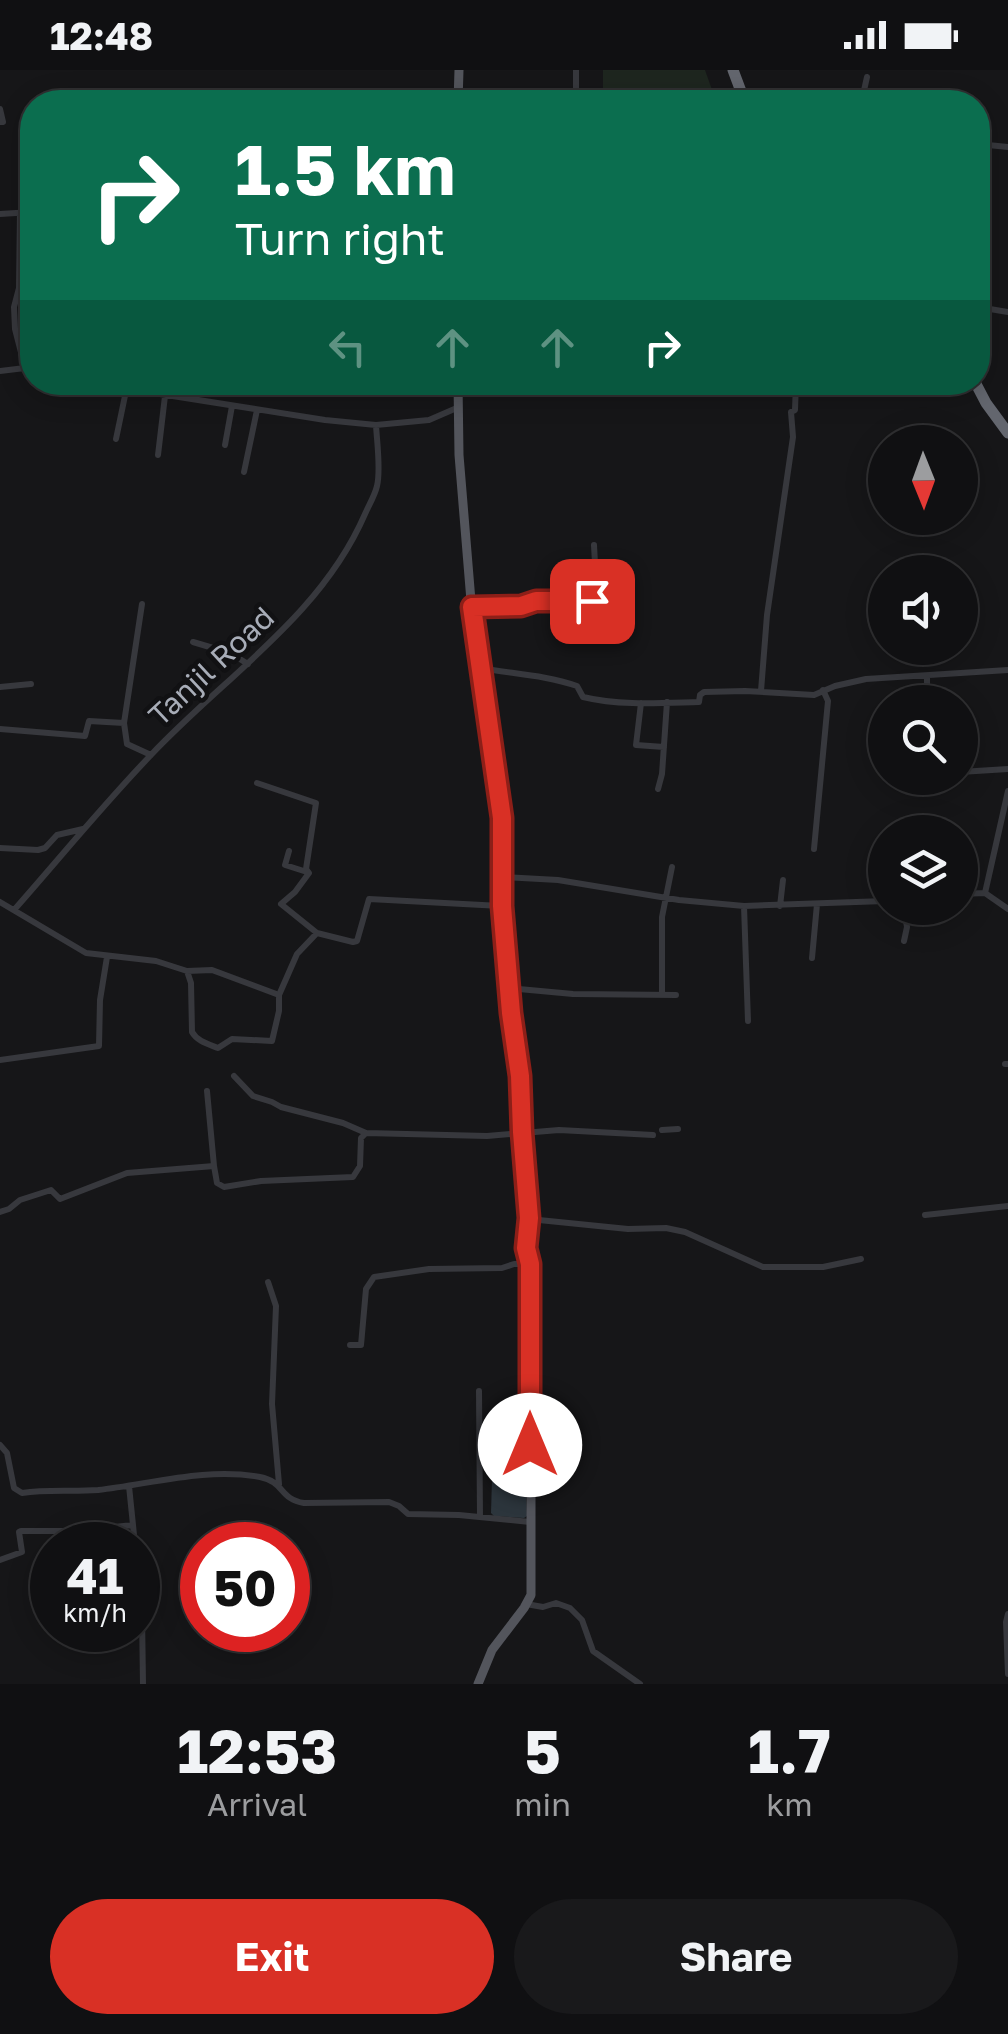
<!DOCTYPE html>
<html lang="en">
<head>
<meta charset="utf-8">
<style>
	body { margin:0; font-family:"Golos Text",sans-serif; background:#19191b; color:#f1f3f6; height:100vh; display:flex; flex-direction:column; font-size:38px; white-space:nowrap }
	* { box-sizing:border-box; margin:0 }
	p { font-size:32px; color:#9c9d9f }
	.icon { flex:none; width:55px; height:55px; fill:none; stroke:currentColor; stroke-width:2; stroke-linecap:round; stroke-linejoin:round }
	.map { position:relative; height:1614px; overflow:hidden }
	.panel { display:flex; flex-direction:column; background:#101012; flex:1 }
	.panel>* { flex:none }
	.hud { position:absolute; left:20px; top:20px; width:970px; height:305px; border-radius:40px; box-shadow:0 5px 25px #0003,0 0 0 2px #303032; background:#0b6e4f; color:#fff; overflow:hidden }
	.needle { width:65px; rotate:179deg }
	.controls { position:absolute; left:868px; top:355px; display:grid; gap:20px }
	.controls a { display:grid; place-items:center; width:110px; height:110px; border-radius:50%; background:#101012; box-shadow:0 5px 25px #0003,0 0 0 2px #303032; font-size:50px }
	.speed { position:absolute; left:30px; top:1452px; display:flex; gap:20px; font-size:50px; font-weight:700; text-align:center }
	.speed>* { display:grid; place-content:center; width:130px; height:130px; border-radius:50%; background:#101012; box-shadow:0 5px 25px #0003,0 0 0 2px #303032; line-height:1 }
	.speed small { font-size:25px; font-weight:400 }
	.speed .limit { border:15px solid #d22; background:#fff; color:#111 }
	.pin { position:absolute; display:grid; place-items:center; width:85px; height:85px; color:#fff; margin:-42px; border-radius:20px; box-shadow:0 5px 15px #0006 }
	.me { position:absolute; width:110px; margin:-55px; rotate:0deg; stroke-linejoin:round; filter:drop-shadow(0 0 8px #0008) }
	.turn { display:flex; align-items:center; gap:35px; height:210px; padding:0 50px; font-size:45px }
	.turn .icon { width:130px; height:130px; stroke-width:2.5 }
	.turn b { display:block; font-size:70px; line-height:85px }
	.lanes { display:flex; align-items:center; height:95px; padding:0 50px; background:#0003; justify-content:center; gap:50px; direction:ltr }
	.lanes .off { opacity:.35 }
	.eta { display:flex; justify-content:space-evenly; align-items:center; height:170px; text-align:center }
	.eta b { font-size:60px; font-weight:700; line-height:70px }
	.primary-button { display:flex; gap:20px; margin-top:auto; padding:20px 50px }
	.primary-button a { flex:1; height:115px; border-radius:60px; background:#d93025; color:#fff; font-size:40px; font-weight:700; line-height:115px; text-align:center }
	.primary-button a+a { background:#19191b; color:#f1f3f6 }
	.status { display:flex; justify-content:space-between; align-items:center; height:70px; padding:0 50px; background:#101012; direction:ltr }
	.status svg { height:28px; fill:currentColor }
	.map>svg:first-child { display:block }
	.green { fill:#1e261f }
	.water { fill:#2c353c }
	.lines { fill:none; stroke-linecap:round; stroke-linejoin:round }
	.minor { stroke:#37383d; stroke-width:6 }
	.major { stroke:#53555c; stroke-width:9 }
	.highway { stroke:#63666e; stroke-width:11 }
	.route-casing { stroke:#8d1f18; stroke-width:25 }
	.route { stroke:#d93025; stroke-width:18 }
	.labels { text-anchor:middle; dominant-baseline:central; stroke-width:9; stroke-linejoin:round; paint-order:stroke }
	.street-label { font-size:30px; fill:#a8adb8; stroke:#111113 }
</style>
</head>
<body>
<div class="status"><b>12:48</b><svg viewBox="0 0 49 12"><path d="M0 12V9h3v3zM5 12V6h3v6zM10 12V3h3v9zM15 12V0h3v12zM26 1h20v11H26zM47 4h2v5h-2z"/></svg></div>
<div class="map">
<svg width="1008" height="1614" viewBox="0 0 1008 1614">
	<rect width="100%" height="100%" fill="#161618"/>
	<path class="green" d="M 603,0 L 705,0 L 716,31 L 603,32 Z"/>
	<path class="water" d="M 525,1408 L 527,1446 L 524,1448 L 494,1446 L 491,1443 L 492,1409 Z"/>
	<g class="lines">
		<path class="minor" d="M 863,25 L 867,7
			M 576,32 L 576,0
			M 0,39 L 3,52 L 0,52
			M 978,74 L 1008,77
			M 20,142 L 19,218 L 14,237 L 15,259 L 25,298
			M 0,144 L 32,142
			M 978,237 L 1008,242
			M 0,301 L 25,298 L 32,300
			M 84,312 L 325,350 L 376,355 L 429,350 L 459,337
			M 458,324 L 579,319 L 599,312
			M 116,369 L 126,321
			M 225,375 L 232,336
			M 158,385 L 165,326
			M 244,402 L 257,340
			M 142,534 L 124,653 L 127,674 L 151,685
			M 472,537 L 521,536 L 537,531 L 592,531 L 596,512 L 594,475
			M 193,572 L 230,583 L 248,594
			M 480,598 C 513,604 545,605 577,616 L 583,627 C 620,636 661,633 699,632 L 700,625 L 704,622 L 745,621 L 814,625 L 835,616 L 866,609 L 1008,600
			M 927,606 L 927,623 L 937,623 L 937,630 L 950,630 L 949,632
			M 0,617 L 31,614
			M 761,621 L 767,545 L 793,367 L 791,342 L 795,340 L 796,312
			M 641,633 L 636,675 L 664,677
			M 0,659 L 85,666 L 89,651 L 124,653
			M 960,702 L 1008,699
			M 257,713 L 316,733 L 306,799 L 309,803 L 295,822 L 281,834 L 317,863
			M 658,719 L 662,704 L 667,632
			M 1008,721 L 985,823 L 1008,839
			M 0,778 L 38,780 L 45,778 L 57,765 L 83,759
			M 814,779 L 828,631 L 823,620
			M 289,781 L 285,795 L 307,802
			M 502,807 L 558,810 L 679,830 L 744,836 L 885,831
			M 960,824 L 985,823
			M 0,832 L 86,883 L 156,891 L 187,901 L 212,900 L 279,925 L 297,884 L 317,863 L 353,872 L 357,871 L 369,829 L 501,836
			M 744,836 L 748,951
			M 780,836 L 783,810
			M 14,840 C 59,789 103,735 150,686 C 224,607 321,546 365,444 C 369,435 375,425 377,416 C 381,400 377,373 376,355
			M 904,871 L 907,857 L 904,838
			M 812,888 L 817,834
			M 187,901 L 191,913 L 192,962 C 197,971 208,974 218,978 L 232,969 L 272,971 L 279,941 L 279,925
			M 508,918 L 573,924 L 676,925
			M 662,925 L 662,847 L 672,797
			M 0,990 L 99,976 L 100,930 L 107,887
			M 1005,994 L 1008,994
			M 234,1006 L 253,1026 L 272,1032 L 281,1037 L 343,1053 L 366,1063
			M 207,1021 L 214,1096
			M 662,1060 L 678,1059
			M 0,1142 L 9,1139 L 20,1130 L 51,1120 L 60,1129 L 127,1103 L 214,1096 L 217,1113 L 224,1117 L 261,1111 L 353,1107 L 360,1096 L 361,1068 L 366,1063 L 487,1066 L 559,1060 L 653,1065
			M 925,1145 L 1008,1136
			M 529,1149 L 628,1159 L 666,1158 L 685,1162 L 763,1197 L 823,1197 L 861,1189
			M 268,1212 L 276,1236 L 272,1334 L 279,1414
			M 350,1275 L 361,1275 L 366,1219 L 374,1207 L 429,1199 L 502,1198 L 514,1194 L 530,1194
			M 479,1321 L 480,1447
			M 0,1375 L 7,1383 L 14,1418 L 22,1423 C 48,1419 72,1422 98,1420 C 151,1414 207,1397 260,1407 C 285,1412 279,1429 304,1433 L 389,1432 L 399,1436 L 408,1444 L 459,1445 L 530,1452
			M 133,1455 L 135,1475
			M 0,1490 L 22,1482 L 19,1462 L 21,1461 L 77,1461 L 133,1455 L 129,1416
			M 138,1498 L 142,1544 L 143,1614
			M 526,1534 L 543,1537 L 556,1533 L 570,1538 L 582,1550 L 593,1581 L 640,1614
			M 1008,1544 L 1006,1552 L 1008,1604"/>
		<path class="major" d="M 458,32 L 459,0
			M 458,312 L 459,385 L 472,543 L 502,748 L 501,836 L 505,887 L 514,970 L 520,1006 L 522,1063 L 529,1149 L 526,1178 L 530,1194 L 531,1260 L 531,1525 L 524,1538 L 492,1580 L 478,1614"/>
		<path class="highway" d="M 733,0 L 745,32
			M 975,312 L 986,333 L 1008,363"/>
	</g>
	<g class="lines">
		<defs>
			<path id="route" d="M 530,1375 L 530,1194 L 526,1178 L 529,1148 L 522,1062 L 520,1006 L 511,943 L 502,836 L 502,748 L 472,537 L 521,536 L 536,531 L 592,531"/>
		</defs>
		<use href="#route" class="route-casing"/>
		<use href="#route" class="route"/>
	</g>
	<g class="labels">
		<g class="street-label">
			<text transform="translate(211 596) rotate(-43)">Tanjil Road</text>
		</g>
	</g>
</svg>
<div class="controls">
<a><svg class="needle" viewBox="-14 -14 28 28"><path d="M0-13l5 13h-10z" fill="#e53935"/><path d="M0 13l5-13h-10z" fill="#9c9d9f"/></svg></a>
<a><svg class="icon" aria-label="sound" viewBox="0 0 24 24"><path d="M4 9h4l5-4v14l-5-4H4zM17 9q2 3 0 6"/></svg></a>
<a><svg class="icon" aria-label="search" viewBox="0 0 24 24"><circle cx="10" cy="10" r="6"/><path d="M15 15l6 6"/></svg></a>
<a><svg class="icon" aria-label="layers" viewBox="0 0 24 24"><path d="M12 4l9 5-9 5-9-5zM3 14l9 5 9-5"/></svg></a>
</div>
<div class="speed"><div>41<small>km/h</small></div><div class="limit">50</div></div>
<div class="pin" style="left:592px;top:531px;background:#d93025"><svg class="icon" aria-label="arrive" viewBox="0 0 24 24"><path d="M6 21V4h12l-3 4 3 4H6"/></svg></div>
<svg class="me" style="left:530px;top:1375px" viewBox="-20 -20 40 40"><circle r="19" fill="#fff"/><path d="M0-13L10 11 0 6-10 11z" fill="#d93025"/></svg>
<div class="hud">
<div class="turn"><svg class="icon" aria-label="right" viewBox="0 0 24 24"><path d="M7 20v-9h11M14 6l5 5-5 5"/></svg><div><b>1.5 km</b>Turn right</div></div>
<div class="lanes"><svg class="icon off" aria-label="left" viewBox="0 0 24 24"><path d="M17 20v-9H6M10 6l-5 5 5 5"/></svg><svg class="icon off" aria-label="ahead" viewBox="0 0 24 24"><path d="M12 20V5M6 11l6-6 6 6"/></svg><svg class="icon off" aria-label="ahead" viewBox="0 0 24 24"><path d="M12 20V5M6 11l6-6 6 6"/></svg><svg class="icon" aria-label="right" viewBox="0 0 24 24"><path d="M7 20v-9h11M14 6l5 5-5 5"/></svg></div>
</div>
</div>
<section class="panel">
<div class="eta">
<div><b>12:53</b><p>Arrival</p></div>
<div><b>5</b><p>min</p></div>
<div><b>1.7</b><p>km</p></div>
</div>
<div class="primary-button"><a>Exit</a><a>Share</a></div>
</section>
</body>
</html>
